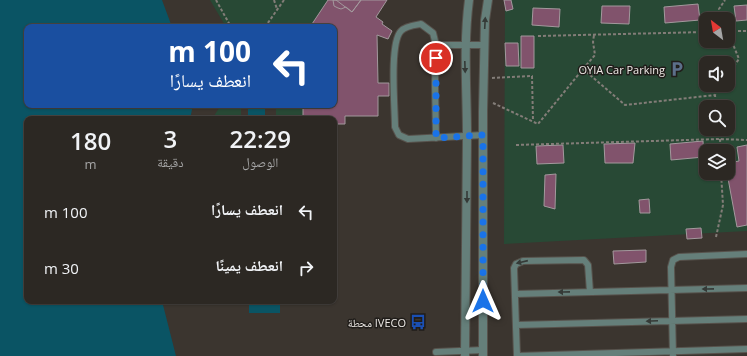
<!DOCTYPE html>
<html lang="ar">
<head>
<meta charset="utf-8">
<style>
	body { margin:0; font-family:"Open Sans","Noto Naskh Arabic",sans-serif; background:#34302b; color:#f1f3f6; direction:rtl; height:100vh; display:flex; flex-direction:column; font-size:15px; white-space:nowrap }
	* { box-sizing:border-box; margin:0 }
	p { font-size:13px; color:#a6a6a6 }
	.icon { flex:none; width:22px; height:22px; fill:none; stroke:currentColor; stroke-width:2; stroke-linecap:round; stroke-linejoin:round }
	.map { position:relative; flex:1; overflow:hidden; direction:ltr }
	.details { position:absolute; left:24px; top:116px; width:313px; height:188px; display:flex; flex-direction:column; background:#2c2823; border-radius:8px; box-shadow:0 1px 3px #0004,0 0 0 1px #484441; direction:rtl }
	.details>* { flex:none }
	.top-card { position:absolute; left:24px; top:24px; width:313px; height:84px; border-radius:8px; box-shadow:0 1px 3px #0004,0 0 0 1px #484441; direction:rtl; background:#1a4fa0; color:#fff; overflow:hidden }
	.needle { width:26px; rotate:329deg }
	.fabs { position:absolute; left:699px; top:12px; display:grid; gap:8px }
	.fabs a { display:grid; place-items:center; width:36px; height:36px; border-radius:8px; background:#2c2823; box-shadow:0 1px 3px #0004,0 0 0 1px #484441; font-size:20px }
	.pin { position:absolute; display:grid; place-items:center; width:34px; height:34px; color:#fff; margin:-17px; border:2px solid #fff; border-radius:50%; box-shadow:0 1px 4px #0007 }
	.me { position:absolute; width:44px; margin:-22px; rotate:0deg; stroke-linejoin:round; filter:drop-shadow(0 0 3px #0008) }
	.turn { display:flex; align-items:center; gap:14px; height:84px; padding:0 20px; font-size:18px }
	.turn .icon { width:52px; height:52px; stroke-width:2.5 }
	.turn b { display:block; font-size:28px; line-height:34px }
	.eta { display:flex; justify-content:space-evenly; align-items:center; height:68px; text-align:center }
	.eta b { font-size:24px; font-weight:600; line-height:28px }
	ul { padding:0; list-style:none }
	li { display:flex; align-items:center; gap:12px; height:56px; padding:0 20px }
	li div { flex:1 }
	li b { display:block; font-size:15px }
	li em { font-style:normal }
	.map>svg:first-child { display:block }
	.green { fill:#284935; fill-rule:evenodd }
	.water { fill:#0a5464 }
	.building { fill:#81536c; stroke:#a3999d }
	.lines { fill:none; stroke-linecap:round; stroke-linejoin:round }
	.service-casing { stroke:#57524c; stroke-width:8 }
	.minor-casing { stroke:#57524c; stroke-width:10 }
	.path { stroke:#837d78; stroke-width:2; stroke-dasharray:3 2; stroke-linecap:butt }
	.service { stroke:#657f7a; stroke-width:6 }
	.minor { stroke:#657f7a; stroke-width:8 }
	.oneway { fill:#353a37 }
	.route { stroke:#1a73e8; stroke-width:7; stroke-dasharray:0 12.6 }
	.labels { text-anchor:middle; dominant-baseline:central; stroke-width:3; stroke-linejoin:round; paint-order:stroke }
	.poi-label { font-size:11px; fill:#ede9e5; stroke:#201d1a; text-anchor:end }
</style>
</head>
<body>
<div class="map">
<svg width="747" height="356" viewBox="0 0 747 356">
	<rect width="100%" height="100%" fill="#3b352f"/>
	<path class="green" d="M 210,0 L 328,0 L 310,27 L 226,27 Z
		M 505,0 L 747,0 L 747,231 L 504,244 ZM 706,19 L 728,19 L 728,41 L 706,41 ZM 706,63 L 728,63 L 728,85 L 706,85 ZM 706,107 L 728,107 L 728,129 L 706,129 ZM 706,151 L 728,151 L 728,173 L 706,173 Z
		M 221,105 L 241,105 L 241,119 L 212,119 Z
		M 276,105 L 303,105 L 303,119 L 276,119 Z"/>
	<path class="water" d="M 0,0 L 162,0 L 172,27 L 27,27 L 27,105 L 193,105 L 190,119 L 27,119 L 27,301 L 162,301 L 176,356 L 0,356 Z
		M 248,105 L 265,105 L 265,119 L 248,119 Z
		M 249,301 L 280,301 L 280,313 L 249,313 Z"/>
	<path class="building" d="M 328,0 L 336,0 L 352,12 L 361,0 L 387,0 L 376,17 L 383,22 L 382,24 L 392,31 L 388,39 L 377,35 L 378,83 L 389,83 L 389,96 L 378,96 L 378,116 L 345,116 L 345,124 L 334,124 L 334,119 L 303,119 L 303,105 L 334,105 L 334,27 L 310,27 Z
		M 333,0 L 361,0 L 352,12 L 346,7 L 341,9 L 338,8 L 334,6 Z
		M 504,0 L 511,0 L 513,9 L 506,11 Z
		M 698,4 L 700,20 L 665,23 L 664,7 Z
		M 747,5 L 747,20 L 736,21 L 734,6 Z
		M 602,6 L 630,6 L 629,24 L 601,23 Z
		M 533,8 L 560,9 L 559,27 L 532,25 Z
		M 521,36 L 534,36 L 534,68 L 521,68 Z
		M 505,43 L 518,43 L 519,66 L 506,66 Z
		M 703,141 L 704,157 L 671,160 L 670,144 Z
		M 635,143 L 633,163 L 605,163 L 604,144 Z
		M 563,145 L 564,163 L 537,164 L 536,146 Z
		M 747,145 L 747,225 L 737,227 L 727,173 L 728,163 L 739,161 L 737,147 Z
		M 556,174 L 555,209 L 544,206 L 545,175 Z
		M 649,199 L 650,213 L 640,213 L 639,200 Z
		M 701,228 L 702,238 L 687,239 L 686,229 Z
		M 646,250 L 646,262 L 614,264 L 613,251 Z"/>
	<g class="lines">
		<defs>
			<path id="service" d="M 436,45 L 484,45
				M 436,138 L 435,84 L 436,45 L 433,33 L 421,24 C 415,25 405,26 401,31 C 389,43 395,109 395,127 L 399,135 L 408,139 L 483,135
				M 515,294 L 747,288
				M 516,325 L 747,319
				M 436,352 L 483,350
				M 517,356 L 747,349
				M 517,356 L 514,268 L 516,264 L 523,261 L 584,260 L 588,265 L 590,292
				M 673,356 L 671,267 L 673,260 L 679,257 L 747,254"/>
			<path id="minor" d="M 465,356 C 466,283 467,210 467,137 C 467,91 463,46 469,0
				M 483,356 L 483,111 L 485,20 L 488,0"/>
		</defs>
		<use href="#service" class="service-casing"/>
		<use href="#minor" class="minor-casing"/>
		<path class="path" d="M 216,0 L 231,27
			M 274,0 L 277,9
			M 723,19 L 719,9 L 725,0
			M 265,27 L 284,0
			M 728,31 L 747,31
			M 728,32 L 739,59 L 728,74
			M 538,36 L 706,32
			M 583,69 L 595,55 L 593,42 L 594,35
			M 492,78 L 532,76 L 533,121
			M 493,103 L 538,124 L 583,69 L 625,105 L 715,95
			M 716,107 L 715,95 L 720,85
			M 719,129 L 721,151
			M 516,145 L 720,139 L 747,140
			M 716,237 L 723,205 L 721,173"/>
		<use href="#service" class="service"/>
		<use href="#minor" class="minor"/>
	</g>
	<defs><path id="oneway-solid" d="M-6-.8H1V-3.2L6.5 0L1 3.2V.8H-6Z"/></defs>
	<g class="oneway">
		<use href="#oneway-solid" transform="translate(485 23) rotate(-87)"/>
		<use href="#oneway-solid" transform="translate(465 67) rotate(88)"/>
		<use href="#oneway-solid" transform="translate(467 197) rotate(90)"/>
		<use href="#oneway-solid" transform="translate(522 262) rotate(167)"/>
		<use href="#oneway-solid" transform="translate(708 289) rotate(179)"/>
		<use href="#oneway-solid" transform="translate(564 292) rotate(179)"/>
		<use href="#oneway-solid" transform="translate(652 321) rotate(178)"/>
	</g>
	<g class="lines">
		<path class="route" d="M 436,58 L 436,138 L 483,135 L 483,301"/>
	</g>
	<defs>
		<symbol id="parking-bare" viewBox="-9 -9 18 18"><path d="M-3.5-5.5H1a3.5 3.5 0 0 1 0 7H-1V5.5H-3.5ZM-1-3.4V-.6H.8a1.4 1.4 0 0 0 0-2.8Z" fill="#5c6f8a" stroke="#201d1a" stroke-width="2.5" paint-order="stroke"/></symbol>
		<symbol id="bus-bare" viewBox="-9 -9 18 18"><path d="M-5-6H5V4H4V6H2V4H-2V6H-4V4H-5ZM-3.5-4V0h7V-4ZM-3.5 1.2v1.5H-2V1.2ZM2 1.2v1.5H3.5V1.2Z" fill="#1a4fb4" stroke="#201d1a" stroke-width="2.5" paint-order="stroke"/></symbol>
	</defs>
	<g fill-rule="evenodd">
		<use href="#parking-bare" x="666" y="58" width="22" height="22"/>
		<use href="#bus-bare" x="407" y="311" width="22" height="22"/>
	</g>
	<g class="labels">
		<g class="poi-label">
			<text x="665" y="69">OYIA Car Parking</text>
			<text x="406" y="322">محطة IVECO</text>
		</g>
	</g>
</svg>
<div class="fabs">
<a><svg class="needle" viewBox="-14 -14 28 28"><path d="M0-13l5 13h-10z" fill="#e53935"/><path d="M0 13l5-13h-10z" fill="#a6a6a6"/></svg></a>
<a><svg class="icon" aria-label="sound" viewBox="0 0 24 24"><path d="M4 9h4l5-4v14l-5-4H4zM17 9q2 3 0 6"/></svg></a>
<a><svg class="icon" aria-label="search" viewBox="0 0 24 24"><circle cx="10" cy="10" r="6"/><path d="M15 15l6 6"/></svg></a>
<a><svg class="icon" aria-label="layers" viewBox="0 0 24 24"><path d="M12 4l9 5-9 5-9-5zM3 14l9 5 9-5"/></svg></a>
</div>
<div class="pin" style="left:436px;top:58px;background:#d93025"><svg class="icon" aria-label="arrive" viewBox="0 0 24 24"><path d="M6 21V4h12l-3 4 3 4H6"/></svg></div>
<svg class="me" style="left:483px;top:301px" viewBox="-20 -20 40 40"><path d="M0-17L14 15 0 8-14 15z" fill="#1a73e8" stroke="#fff" stroke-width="4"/></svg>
<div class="top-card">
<div class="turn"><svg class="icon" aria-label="left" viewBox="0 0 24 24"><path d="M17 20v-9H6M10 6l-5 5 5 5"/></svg><div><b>100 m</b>انعطف يسارًا</div></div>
</div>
<section class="details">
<div class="eta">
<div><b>22:29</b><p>الوصول</p></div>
<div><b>3</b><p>دقيقة</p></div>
<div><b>180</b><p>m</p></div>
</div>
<ul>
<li><svg class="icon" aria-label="left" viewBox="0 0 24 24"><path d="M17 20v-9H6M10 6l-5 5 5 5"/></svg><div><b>انعطف يسارًا</b></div><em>100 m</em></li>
<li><svg class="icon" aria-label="right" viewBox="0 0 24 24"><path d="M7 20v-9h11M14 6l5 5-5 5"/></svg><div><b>انعطف يمينًا</b></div><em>30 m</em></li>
</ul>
</section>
</div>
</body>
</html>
